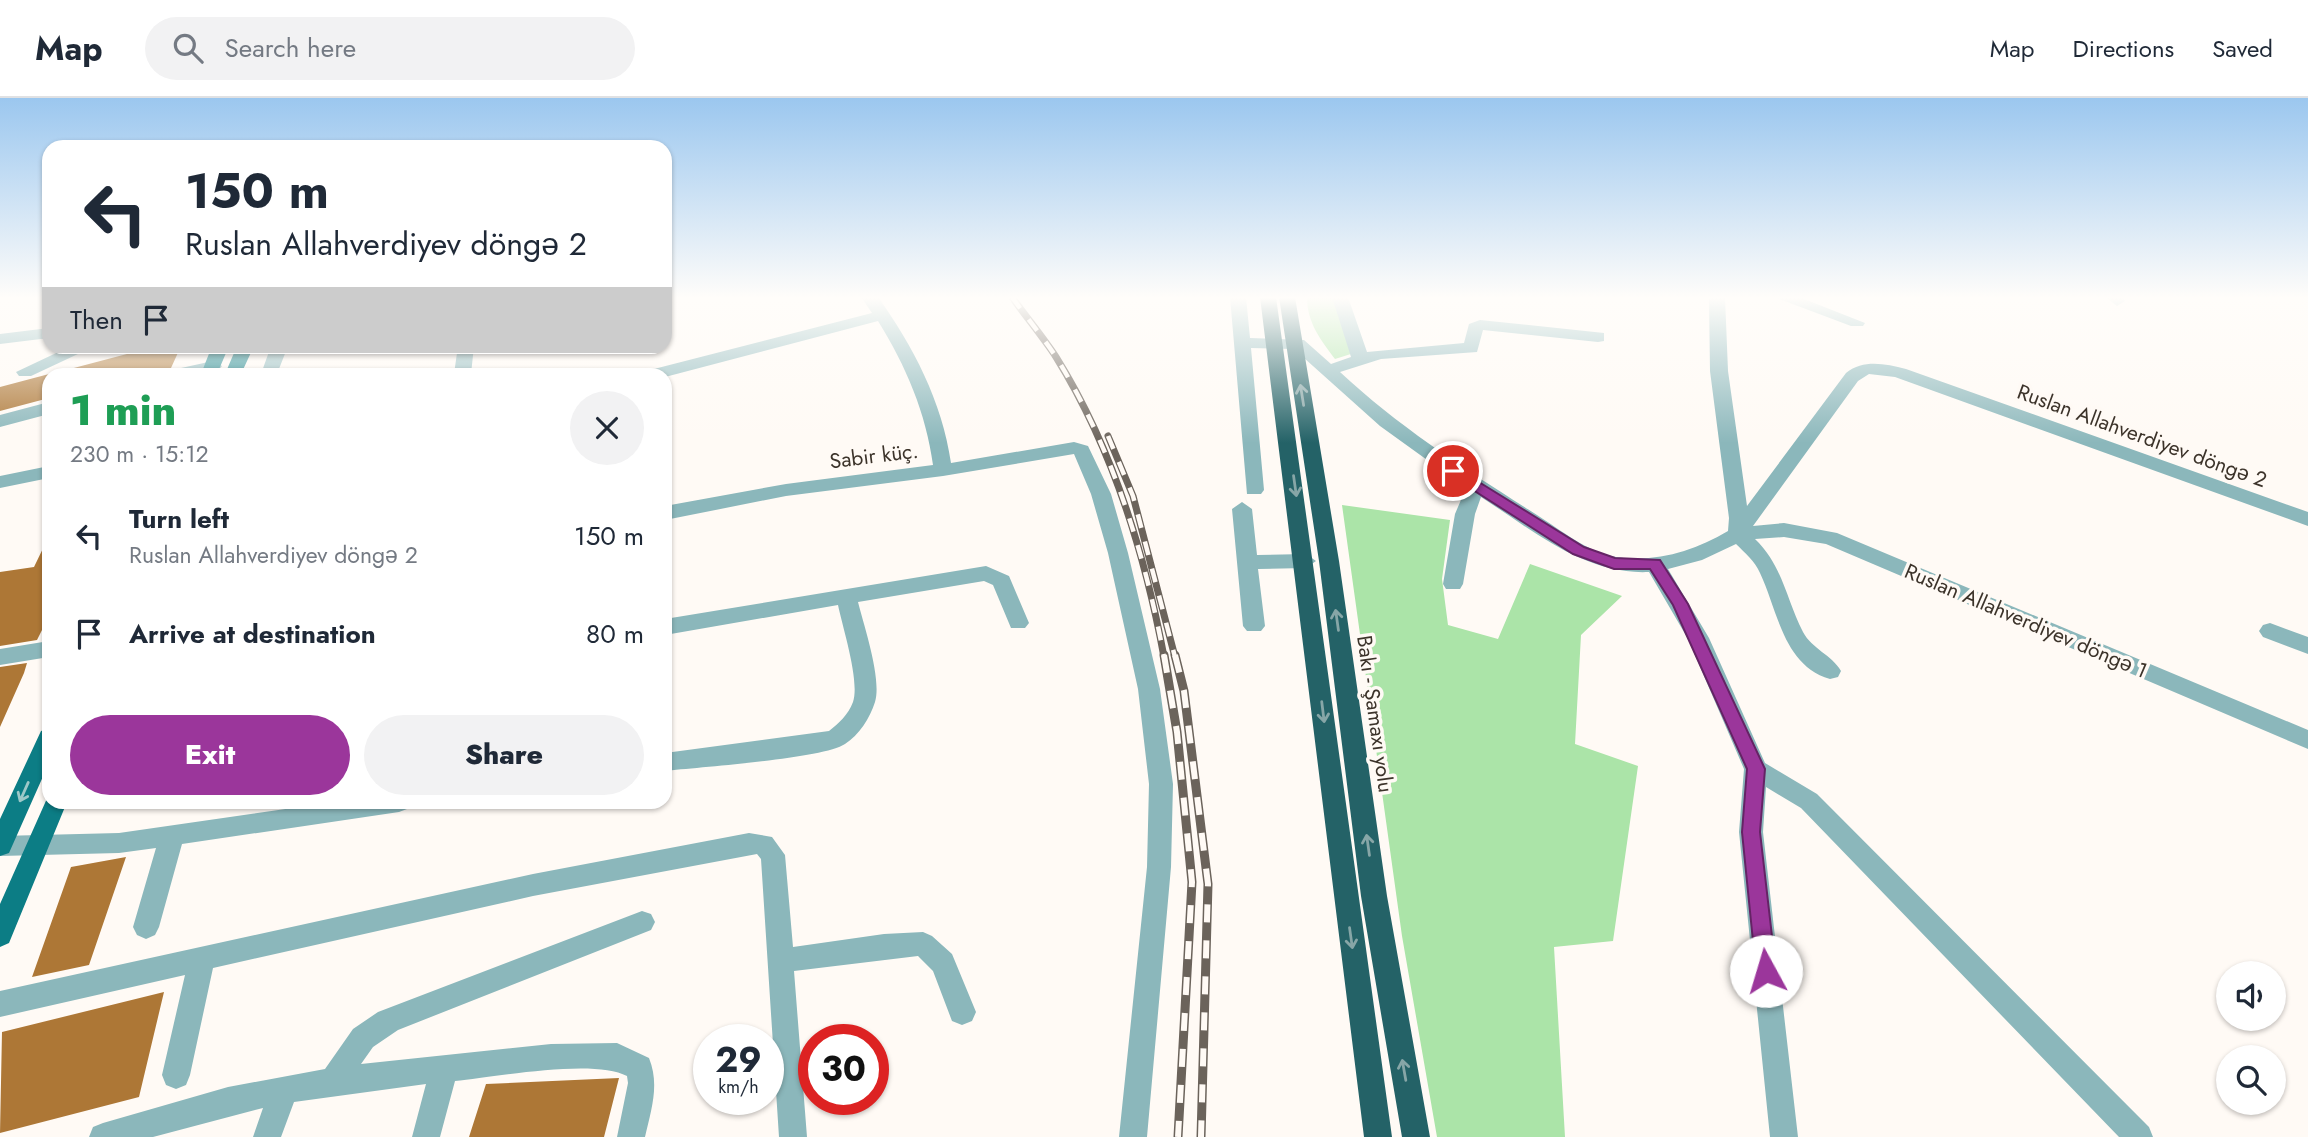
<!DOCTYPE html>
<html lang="en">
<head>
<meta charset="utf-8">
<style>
	body { margin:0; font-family:Jost,sans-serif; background:#f2f2f3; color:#1f2937; height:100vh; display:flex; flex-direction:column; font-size:26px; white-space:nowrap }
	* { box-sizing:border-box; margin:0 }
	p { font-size:23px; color:#747a83 }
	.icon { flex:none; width:38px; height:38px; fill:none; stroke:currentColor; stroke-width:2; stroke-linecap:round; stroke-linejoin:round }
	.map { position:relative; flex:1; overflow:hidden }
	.drawer { position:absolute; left:42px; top:270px; width:630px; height:441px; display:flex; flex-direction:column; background:#fff; border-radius:21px; box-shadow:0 2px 5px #0004 }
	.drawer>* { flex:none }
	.banner { position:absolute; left:42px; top:42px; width:630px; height:214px; border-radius:21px; box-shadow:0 2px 5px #0004; background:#fff; color:#1f2937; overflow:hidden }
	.fabs { position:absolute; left:2216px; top:863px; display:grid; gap:14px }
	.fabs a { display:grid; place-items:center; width:70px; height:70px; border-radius:50%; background:#fff; box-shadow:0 2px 5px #0004; font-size:35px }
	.speed { position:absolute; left:693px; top:926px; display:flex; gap:14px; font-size:35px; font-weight:700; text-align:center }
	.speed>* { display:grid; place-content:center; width:91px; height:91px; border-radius:50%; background:#fff; box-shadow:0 2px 5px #0004; line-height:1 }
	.speed small { font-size:18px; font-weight:400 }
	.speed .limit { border:10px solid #d22; background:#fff; color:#111 }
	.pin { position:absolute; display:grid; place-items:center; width:60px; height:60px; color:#fff; margin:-30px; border:4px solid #fff; border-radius:50%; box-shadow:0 2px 7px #0007 }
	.me { position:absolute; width:77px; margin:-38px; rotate:354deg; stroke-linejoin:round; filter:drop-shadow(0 0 5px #0008) }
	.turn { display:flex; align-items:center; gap:24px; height:147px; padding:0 28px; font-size:32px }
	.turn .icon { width:91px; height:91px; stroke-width:2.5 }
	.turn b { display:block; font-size:49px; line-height:60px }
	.then { display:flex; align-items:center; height:66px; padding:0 28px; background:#0003; gap:14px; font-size:26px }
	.round { display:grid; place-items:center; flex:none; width:74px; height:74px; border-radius:37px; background:#f2f2f3 }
	.headline { display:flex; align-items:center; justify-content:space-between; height:119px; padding:0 28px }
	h1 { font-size:42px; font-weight:800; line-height:52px; color:#1e9e55 }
	.primary-button { display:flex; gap:14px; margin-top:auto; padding:14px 28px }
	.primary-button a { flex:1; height:80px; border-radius:42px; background:#9b369b; color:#fff; font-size:28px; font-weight:800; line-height:80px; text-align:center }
	.primary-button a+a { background:#f2f2f3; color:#1f2937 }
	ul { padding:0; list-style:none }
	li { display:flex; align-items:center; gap:21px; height:98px; padding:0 28px }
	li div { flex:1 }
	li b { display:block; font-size:26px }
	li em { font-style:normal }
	header { display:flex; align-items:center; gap:42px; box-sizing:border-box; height:98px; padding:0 35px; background:#fff; border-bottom:2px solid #e0e1e3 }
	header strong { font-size:33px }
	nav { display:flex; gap:38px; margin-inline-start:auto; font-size:24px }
	.search { width:490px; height:63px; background:#f2f2f3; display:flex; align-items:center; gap:18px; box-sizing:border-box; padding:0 24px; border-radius:38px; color:#747a83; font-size:26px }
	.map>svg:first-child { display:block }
	.green { fill:#abe4a8 }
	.building { fill:#ad7736 }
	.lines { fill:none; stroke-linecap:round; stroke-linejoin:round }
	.minor { fill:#8bb7bb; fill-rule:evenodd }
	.major { fill:#0c7d85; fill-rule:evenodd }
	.highway { fill:#246267; fill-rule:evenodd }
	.rail-far1-casing { stroke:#6b635b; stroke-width:7 }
	.rail-casing { stroke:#6b635b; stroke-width:9 }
	.rail-far1 { stroke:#fffaf5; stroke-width:4.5; stroke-dasharray:14; stroke-linecap:butt }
	.rail { stroke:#fffaf5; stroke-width:6; stroke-dasharray:18; stroke-linecap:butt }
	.oneway { stroke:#87a6a7 }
	.oneway2 { stroke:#9ec8c8 }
	.route { fill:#9b369b; stroke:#652365; stroke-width:2 }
	.labels { text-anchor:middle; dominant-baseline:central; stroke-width:7; stroke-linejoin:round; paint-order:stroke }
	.street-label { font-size:21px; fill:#3c332a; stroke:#fffaf5 }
</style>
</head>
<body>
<header>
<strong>Map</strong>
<div class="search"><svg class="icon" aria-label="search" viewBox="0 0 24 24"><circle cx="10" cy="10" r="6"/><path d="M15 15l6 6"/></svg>Search here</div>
<nav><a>Map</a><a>Directions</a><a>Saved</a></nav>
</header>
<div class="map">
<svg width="2308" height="1039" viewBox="0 0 2308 1039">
	<rect width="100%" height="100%" fill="#fffaf5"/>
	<path class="green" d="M 1307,199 L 1335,199 L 1354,255 L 1335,261 C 1321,242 1307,225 1307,199 Z
		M 1342,407 L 1450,422 L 1442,481 L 1448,527 L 1498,541 L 1530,466 L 1622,498 L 1581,537 L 1575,646 L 1638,668 L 1613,843 L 1554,849 L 1565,1039 L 1437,1039 L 1402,838 Z"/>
	<path class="building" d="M 144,248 L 181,248 L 171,270 L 144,276 L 71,276 L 70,271 L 142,252 Z
		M 49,276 L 49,300 L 0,313 L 0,289 Z
		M 49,438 L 49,518 L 37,542 L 0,548 L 0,474 L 34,469 Z
		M 27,565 L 24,575 L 0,629 L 0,569 Z
		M 126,759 L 89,867 L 32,879 L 71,769 Z
		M 164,894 L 139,999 L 0,1035 L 2,934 Z
		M 619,980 L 604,1039 L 469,1039 L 486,986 Z"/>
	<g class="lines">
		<path class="minor" d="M 861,199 L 878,199 C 913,248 942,303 951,365 L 1074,344 L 1088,348 L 1111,396 L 1128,455 L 1160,591 L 1173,686 L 1171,769 L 1147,1039 L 1119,1039 L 1147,769 L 1149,686 L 1138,591 L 1108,455 L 1091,396 L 1074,356 L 943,378 L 786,398 L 665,422 L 665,408 L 786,386 L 933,367 C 926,315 906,268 878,223 L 665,279 L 647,276 L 650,272 L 872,215 Z
			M 1230,199 L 1246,199 L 1250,240 L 1304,242 L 1331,266 L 1351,259 L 1332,199 L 1348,199 L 1367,254 L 1464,245 L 1469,226 L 1480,222 L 1604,235 L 1604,243 L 1598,244 L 1483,232 L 1477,254 L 1381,261 L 1340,274 C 1400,330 1468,373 1537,417 C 1561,432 1587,454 1616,459 C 1656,465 1694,453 1728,433 L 1729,420 L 1710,273 L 1709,199 L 1725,199 L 1728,273 L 1747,408 L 1846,275 C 1864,261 1885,266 1906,271 L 2308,414 L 2308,428 L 1895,279 L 1869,276 L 1858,283 L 1753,428 L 1784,425 L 1837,435 L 2308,632 L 2308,651 L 1826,446 L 1784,439 L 1755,441 C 1783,468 1786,501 1803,534 C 1812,551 1832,557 1841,573 L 1838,579 L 1830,581 C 1783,567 1778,513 1760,475 C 1755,463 1745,455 1736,446 L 1702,462 L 1668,471 L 1709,540 L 1765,665 L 1817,696 L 2149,1029 L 2153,1039 L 2119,1039 L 1801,710 L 1766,689 L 1763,734 L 1798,1039 L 1770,1039 L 1739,734 L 1744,671 L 1688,541 L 1649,474 C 1584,477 1534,433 1481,399 L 1475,416 L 1463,486 L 1460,491 L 1446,491 L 1443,486 L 1455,416 L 1466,390 L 1380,328 L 1294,251 L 1251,250 L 1264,392 L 1261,396 L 1247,396 Z
			M 1774,199 L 1799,199 L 1865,225 L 1863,228 L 1851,228 Z
			M 2106,199 L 2123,199 L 2125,203 L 2117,208 Z
			M 49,230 L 49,240 L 0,246 L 0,236 Z
			M 71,248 L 95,248 L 31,278 L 19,278 L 16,274 Z
			M 271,248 L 288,248 L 277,276 L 261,276 Z
			M 458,248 L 474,248 L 471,276 L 454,276 Z
			M 213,263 L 222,268 L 219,272 L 198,276 L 169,276 L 172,272 Z
			M 49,304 L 49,316 L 0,329 L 0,317 Z
			M 49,368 L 49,380 L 0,390 L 0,378 Z
			M 1242,404 L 1252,411 L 1257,457 L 1306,456 L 1316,463 L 1306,470 L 1258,471 L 1265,528 L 1261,533 L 1247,533 L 1243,528 L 1232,411 Z
			M 986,468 L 1009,478 L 1029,525 L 1025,530 L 1011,530 L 993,487 L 984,483 L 858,504 C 864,528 882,581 875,604 C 870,620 859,637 845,646 C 822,661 699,669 665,673 L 665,655 L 829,633 C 839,625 848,617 853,604 C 860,583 843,531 838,507 L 665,537 L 665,521 Z
			M 2270,525 L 2308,539 L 2308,556 L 2263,539 L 2259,533 L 2263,527 Z
			M 49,543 L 49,559 L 0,567 L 0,551 Z
			M 334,704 L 411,704 L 407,711 L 399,714 L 182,746 L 159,829 L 155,837 L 146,841 L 137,837 L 133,829 L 156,750 L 119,755 L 0,758 L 0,738 L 119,735 Z
			M 749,735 L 772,739 L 785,757 L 793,849 L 884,836 L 923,834 L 932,838 L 952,856 L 976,914 L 972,923 L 962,927 L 952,923 L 933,873 L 918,858 L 794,873 L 807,1039 L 779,1039 L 761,761 L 757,756 L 533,798 L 213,870 L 190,977 L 186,987 L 176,991 L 166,987 L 162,977 L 185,877 L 0,919 L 0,893 L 533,776 Z
			M 642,813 L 651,816 L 655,824 L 651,832 L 398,932 L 373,949 L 361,966 L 551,946 L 617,945 L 649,960 C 660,987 651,1012 645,1039 L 617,1039 L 628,985 L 627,978 C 594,960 495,979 455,983 L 440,1039 L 412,1039 L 426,986 L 294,1004 L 281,1039 L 253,1039 L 263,1010 L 153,1039 L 89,1039 L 93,1029 L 103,1025 L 228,989 L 325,971 L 353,931 L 378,914 Z"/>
		<path class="major" d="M 212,248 L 229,248 L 217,276 L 201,276 Z
			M 237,248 L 254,248 L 241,276 L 225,276 Z
			M 49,630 L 49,665 L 9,755 L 0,758 L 0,721 L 41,633 Z
			M 49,696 L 49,704 L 67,704 L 9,845 L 0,849 L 0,806 Z"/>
		<path class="highway" d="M 1260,199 L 1276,199 L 1392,1039 L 1364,1039 Z
			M 1279,199 L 1295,199 L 1339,463 L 1387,798 L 1430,1039 L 1402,1039 L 1361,798 L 1319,463 Z"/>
		<defs>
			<path id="rail-far1" d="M 1012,199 C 1026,219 1043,239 1056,259 C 1112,349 1145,456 1164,559
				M 1108,338 L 1133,398 L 1175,559"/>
			<path id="rail" d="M 1164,557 L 1177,634 L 1192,784 L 1178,1039
				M 1175,557 L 1184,593 L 1208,786 L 1201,1039"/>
		</defs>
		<use href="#rail-far1" class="rail-far1-casing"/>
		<use href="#rail" class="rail-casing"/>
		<use href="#rail-far1" class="rail-far1"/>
		<use href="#rail" class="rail"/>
	</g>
	<defs><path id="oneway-shaft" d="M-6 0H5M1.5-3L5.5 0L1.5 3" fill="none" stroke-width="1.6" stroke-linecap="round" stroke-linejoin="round" transform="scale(1.75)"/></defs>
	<g class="oneway">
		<use href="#oneway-shaft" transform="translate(1302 297) rotate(-99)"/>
		<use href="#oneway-shaft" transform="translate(1295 388) rotate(82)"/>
		<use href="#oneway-shaft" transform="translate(1337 522) rotate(-98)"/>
		<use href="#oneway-shaft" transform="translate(1323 614) rotate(83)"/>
		<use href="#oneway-shaft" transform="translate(1368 747) rotate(-98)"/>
		<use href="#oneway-shaft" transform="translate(1351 840) rotate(82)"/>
		<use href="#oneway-shaft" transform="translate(1404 972) rotate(-100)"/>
	</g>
	<use class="oneway2" href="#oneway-shaft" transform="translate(24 694) rotate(114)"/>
	<linearGradient id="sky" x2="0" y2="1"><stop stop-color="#9bc7ef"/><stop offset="0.58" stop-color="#fffdfa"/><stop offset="1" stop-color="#fffdfa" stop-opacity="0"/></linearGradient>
	<rect width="2308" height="345" fill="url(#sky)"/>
	<path class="route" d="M 1453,368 L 1584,449 L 1615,460 L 1660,462 L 1688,506 L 1765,671 L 1760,734 L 1776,873 L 1773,879 L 1766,882 L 1759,879 L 1756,873 L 1742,734 L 1747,671 L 1673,507 L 1650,471 L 1614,471 L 1573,456 L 1448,376 L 1448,369 Z"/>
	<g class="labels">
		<g class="street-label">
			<text transform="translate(2142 338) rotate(20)">Ruslan Allahverdiyev döngə 2</text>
			<text transform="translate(874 358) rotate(-7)">Sabir küç.</text>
			<text transform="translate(2026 523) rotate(23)">Ruslan Allahverdiyev döngə 1</text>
			<text transform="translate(1375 616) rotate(82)">Bakı - Şamaxı yolu</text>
		</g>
	</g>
</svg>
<div class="fabs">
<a><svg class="icon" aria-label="sound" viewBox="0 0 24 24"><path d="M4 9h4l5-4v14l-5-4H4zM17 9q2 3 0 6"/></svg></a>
<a><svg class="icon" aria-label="search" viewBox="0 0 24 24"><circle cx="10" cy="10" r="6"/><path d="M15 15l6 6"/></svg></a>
</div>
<div class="speed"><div>29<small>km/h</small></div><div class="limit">30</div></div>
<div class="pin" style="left:1453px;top:373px;background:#d93025"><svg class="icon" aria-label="arrive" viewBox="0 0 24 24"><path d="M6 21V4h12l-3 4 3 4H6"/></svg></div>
<svg class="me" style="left:1766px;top:873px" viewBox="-20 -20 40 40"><circle r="19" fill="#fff"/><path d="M0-13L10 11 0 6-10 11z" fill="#9b369b"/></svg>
<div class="banner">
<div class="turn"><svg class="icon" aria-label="left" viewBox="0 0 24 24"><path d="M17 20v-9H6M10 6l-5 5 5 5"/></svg><div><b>150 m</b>Ruslan Allahverdiyev döngə 2</div></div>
<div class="then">Then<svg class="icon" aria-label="arrive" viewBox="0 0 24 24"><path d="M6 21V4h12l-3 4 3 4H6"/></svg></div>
</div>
<section class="drawer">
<div class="headline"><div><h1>1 min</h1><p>230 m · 15:12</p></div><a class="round"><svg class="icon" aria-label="close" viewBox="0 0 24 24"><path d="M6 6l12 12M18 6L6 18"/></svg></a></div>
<ul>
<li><svg class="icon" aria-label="left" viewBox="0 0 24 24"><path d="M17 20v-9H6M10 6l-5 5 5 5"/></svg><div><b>Turn left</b><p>Ruslan Allahverdiyev döngə 2</p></div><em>150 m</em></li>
<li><svg class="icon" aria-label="arrive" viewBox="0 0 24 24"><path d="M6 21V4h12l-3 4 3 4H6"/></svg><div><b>Arrive at destination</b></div><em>80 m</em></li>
</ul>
<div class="primary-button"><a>Exit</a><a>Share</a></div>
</section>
</div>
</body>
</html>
